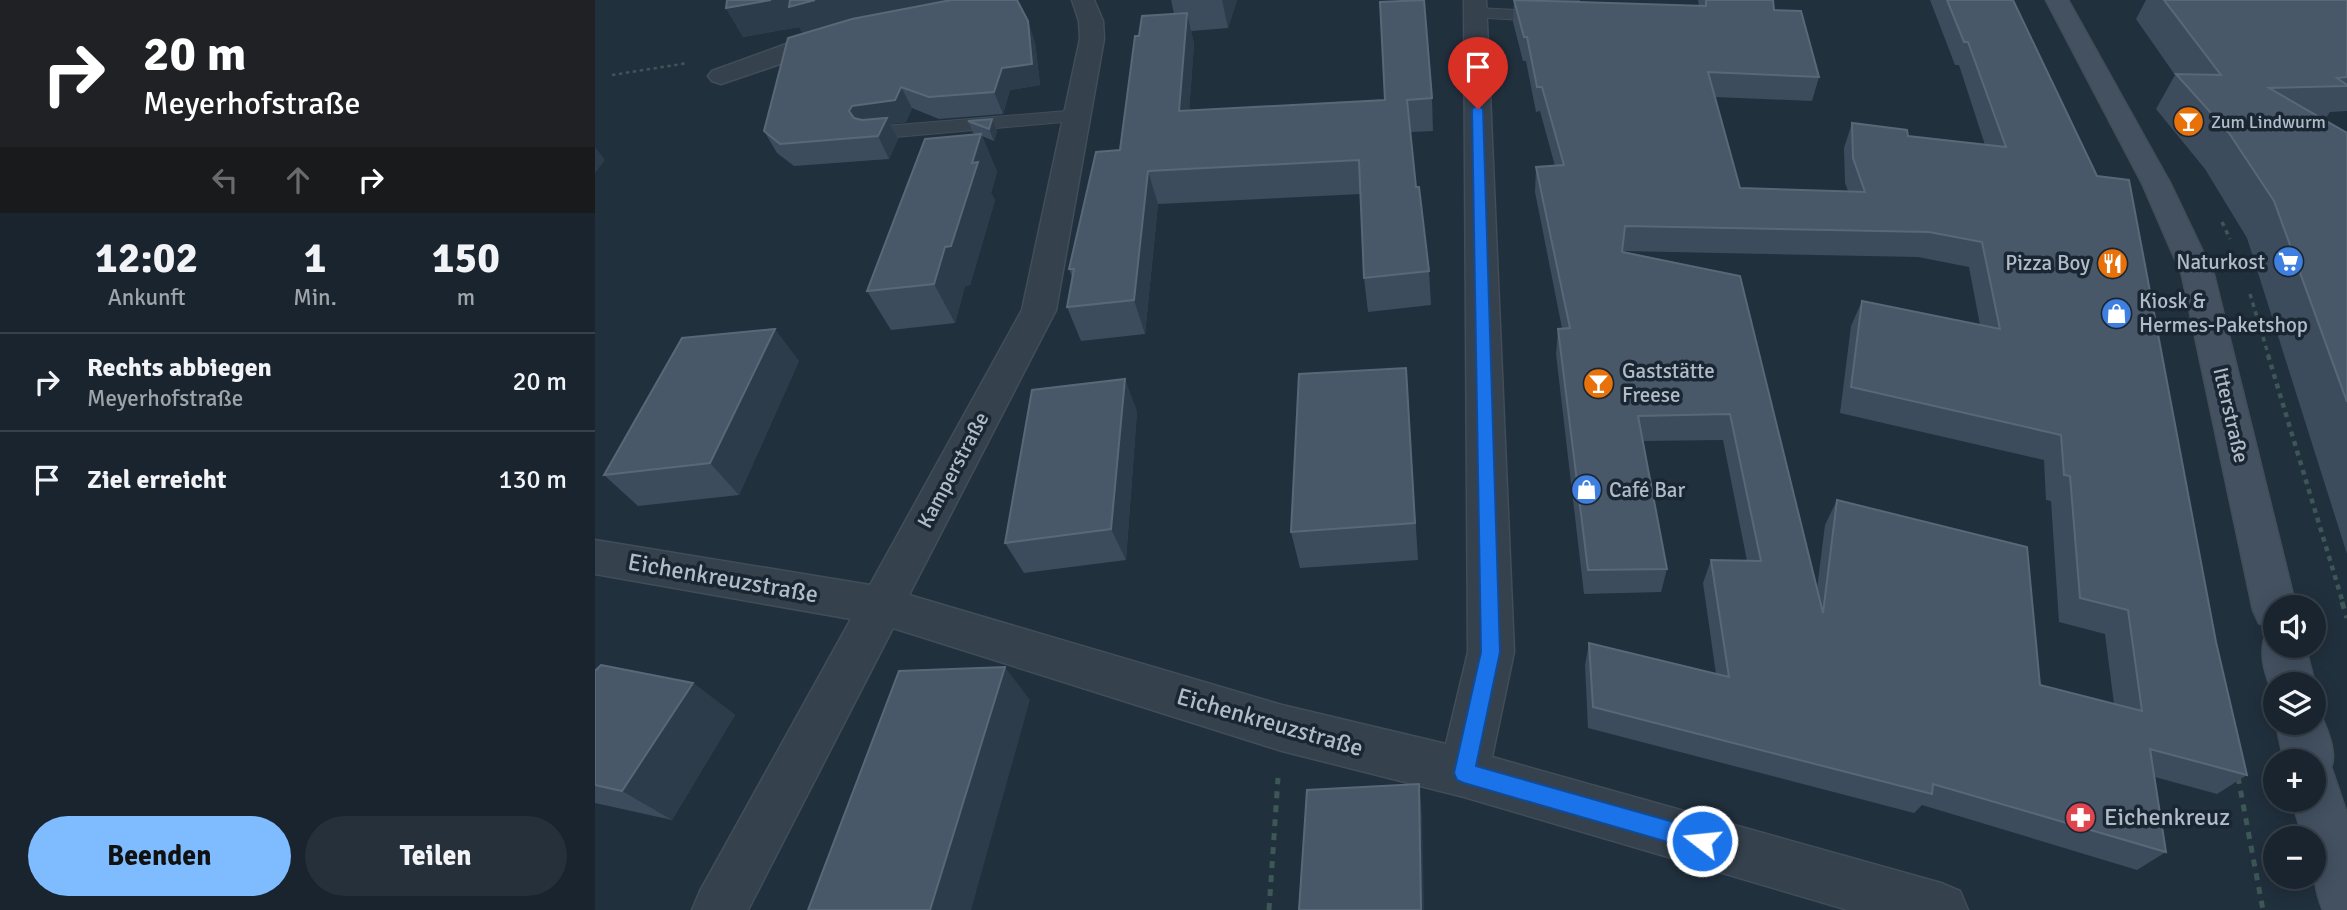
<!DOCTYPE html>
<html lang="de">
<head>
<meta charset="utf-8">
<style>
	body { margin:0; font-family:Signika,sans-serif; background:#26303a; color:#f1f3f6; height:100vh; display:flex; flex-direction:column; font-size:26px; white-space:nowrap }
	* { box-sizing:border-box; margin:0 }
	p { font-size:23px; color:#9fa4aa }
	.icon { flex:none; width:38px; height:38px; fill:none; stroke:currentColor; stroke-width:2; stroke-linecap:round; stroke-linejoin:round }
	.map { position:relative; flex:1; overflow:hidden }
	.drawer { display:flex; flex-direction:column; background:#19242e; width:595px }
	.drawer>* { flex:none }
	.banner { background:#202124; color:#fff; overflow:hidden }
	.fabs { position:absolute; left:1668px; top:595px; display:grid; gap:14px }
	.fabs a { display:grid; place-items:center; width:63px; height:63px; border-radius:50%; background:#19242e; box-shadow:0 4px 18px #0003,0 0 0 2px #37414a; font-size:35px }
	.pin { position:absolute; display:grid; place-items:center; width:60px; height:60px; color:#fff; margin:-72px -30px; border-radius:50% 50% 50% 0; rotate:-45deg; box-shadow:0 0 7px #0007 }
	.pin .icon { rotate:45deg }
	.me { position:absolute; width:77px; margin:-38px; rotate:286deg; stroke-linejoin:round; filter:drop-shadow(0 0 5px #0008) }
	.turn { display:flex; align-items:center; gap:24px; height:147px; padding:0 28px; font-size:32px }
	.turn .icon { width:91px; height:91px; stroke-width:2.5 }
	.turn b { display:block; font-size:49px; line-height:60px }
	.lanes { display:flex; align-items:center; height:66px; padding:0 28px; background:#0003; justify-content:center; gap:35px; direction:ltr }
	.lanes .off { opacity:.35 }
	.eta { display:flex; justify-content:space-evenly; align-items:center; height:119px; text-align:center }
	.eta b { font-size:42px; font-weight:700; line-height:49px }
	.cta { display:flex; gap:14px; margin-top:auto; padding:14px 28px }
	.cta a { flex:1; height:80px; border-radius:42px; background:#7fbcff; color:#111; font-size:28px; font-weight:700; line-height:80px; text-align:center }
	.cta a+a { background:#26303a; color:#f1f3f6 }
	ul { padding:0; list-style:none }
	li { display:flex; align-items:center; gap:21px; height:98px; padding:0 28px; border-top:2px solid #37414a }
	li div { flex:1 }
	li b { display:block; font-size:26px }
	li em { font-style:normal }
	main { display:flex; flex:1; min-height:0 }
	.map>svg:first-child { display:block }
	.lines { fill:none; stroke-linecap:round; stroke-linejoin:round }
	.lane-casing { stroke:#414d59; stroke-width:2 }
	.street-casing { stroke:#414d59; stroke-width:3 }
	.secondary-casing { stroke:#414d59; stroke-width:3 }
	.path-far3 { stroke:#3c5756; stroke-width:2.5; stroke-dasharray:3.5 3.5; stroke-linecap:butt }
	.path-far2 { stroke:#3c5756; stroke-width:3.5; stroke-dasharray:4.5 4.5; stroke-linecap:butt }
	.path-far1 { stroke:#3c5756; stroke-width:4.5; stroke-dasharray:5 5; stroke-linecap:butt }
	.path { stroke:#3c5756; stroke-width:5; stroke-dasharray:7 7; stroke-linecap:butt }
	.lane { fill:#35414d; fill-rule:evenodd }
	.street { fill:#35414d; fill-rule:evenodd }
	.secondary { fill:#435161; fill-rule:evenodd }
	.wall { fill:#3c4c5c; fill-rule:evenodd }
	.shaded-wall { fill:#2c3c4b }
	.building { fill:#485868; stroke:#586877; stroke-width:2; fill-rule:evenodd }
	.route { fill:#1a73e8; stroke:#114b97; stroke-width:2 }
	.labels { text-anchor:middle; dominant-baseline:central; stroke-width:7; stroke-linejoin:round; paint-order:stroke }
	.far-poi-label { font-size:18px; fill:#b0bcc9; stroke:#1a2632; text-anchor:start }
	.poi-label { font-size:21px; fill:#b0bcc9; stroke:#1a2632; text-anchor:start }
	.street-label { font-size:21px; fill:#b0bcc9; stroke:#1a2632 }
	.near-street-label { font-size:24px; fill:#b0bcc9; stroke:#1a2632 }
	.near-poi-label { font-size:24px; fill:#b0bcc9; stroke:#1a2632; text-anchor:start }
</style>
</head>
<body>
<main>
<section class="drawer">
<div class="banner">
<div class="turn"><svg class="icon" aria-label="right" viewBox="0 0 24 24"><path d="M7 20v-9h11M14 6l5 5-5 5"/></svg><div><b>20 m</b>Meyerhofstraße</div></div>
<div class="lanes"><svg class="icon off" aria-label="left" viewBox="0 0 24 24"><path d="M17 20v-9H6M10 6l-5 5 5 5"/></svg><svg class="icon off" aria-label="ahead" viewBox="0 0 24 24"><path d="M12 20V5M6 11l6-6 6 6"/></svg><svg class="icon" aria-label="right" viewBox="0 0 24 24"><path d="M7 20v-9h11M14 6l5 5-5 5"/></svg></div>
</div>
<div class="eta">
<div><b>12:02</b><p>Ankunft</p></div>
<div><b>1</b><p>Min.</p></div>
<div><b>150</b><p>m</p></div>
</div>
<ul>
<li><svg class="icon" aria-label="right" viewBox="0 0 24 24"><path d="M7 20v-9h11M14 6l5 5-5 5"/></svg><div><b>Rechts abbiegen</b><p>Meyerhofstraße</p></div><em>20 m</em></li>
<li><svg class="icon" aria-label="arrive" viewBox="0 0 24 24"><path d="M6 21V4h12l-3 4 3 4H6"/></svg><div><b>Ziel erreicht</b></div><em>130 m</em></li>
</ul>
<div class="cta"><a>Beenden</a><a>Teilen</a></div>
</section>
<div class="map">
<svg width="1752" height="910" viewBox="0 0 1752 910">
	<rect width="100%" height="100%" fill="#21303d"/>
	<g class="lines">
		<defs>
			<path id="lane" d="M 882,8 L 958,12 L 967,17 L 958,22 L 876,17 L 873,13 Z
				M 483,110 L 490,112 L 493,116 L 490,120 L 278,139 L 271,137 L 268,133 L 271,129 L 278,127 Z"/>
			<path id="street" d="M 477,0 L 499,0 L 508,21 L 509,39 L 461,310 L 314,595 L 687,705 L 851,744 L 873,652 L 869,0 L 891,0 L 919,652 L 897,757 L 1346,883 L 1365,891 L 1373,910 L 1253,910 L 869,797 L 687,751 L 298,628 L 153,910 L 97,910 L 105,891 L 256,619 L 0,574 L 0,540 L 275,585 L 427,310 L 485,39 L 484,21 Z
				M 239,31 L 247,33 L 251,38 L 247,43 L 126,84 L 117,81 L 113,76 L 117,71 L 194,43 Z"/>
			<path id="secondary" d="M 1451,0 L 1473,0 L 1575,183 L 1619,275 L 1701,607 L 1680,607 L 1680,646 L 1710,646 L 1720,684 L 1718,688 L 1718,684 L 1680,684 L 1680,698 C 1671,677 1662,653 1672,632 L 1680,629 L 1664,623 L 1658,610 L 1587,275 L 1547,183 Z
				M 1718,706 L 1722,707 C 1729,722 1743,751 1736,767 L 1752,814 L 1752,910 L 1728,910 C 1718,886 1718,864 1718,838 L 1708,838 L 1697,800 L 1718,800 L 1718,761 L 1689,761 L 1681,723 L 1718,723 Z"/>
		</defs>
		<use href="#lane" class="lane-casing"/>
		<use href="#street" class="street-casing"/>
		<use href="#secondary" class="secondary-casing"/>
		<path class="path-far3" d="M 17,75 L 93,63"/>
		<path class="path-far2" d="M 1627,222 L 1635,239
			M 1655,294 L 1674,357"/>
		<path class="path-far1" d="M 1673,355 L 1748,603"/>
		<path class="path" d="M 1747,602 L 1752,618
			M 1643,777 L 1668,910
			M 674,910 L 683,778"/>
		<use href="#lane" class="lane"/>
		<use href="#street" class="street"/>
		<use href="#secondary" class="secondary"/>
	</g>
	<path class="wall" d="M 576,0 L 642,0 L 633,28 L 596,31 L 599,44 L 594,110 L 837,98 L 838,131 L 816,132 L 821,187 L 834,271 L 836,305 L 773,312 L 769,278 L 766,194 L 563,204 L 550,334 L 486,341 L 472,307 L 477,277 L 474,269 L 525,150 L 544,36 L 579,14 Z
		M 919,0 L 985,0 L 985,2 L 1104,6 L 1103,0 L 1178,0 L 1179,10 L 1224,77 L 1217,101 L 1120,97 L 1145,188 L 1253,191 L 1250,183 L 1249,148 L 1257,123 L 1313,136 L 1390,145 L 1364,65 L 1360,65 L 1335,0 L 1418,0 L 1621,642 L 1652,775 L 1622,794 L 1560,777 L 1571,852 L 1542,870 L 1327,805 L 1319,813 L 993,728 L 990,665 L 994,643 L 1121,674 L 1108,583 L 1116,560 L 1152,561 L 1128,440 L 1048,441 L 1072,569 L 1066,592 L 989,594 L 961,354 L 963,329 L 967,328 L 940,192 L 941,167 L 960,166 L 945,111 L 941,112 L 931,61 L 928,61 L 918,22 ZM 1028,251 L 1323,257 L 1374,267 L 1385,325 L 1267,301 L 1256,326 L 1245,413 L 1449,460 L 1451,500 L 1456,501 L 1464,622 L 1510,634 L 1519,704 L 1445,685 L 1242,500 L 1230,525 L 1222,589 L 1145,276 Z
		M 1551,0 L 1752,0 L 1752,111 L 1735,112 L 1729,120 L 1752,133 L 1752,554 L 1652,238 L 1610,169 L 1561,109 L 1580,75 L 1541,19 Z
		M 131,8 L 440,42 L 445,85 L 415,90 L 408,114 L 344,119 L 317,108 L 311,122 L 295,124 L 303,139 L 294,159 L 199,166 L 182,153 L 169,131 L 208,33 L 204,27 L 148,37 Z
		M 397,119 L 402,131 L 399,141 L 387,136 L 402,172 L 396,193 L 400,200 L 375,285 L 370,286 L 360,323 L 296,330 L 272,291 L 383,135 L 378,133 L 373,121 Z
		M 204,361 L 144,495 L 43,506 L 9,475 Z
		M 811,368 L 823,560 L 705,568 L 696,532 Z
		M 542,411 L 531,560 L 429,573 L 410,543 Z
		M 0,671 L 98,683 L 140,715 L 77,820 L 0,803 Z"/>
	<path class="shaded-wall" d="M 176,0 L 372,0 L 209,36 L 204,27 L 148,37 L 131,8 Z
		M 627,0 L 642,0 L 633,28 Z
		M 592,13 L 599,44 L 592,143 L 584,111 Z
		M 433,21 L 440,42 L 445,85 L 415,90 L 408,114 L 399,92 L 407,68 Z
		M 306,87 L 317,108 L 311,122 L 295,124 L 303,139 L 294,159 L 283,136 L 265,133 L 254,111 L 257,106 Z
		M 397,119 L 402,131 L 399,141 L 394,129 Z
		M 386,134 L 402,172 L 396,193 L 400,200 L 375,285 L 370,286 L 360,323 L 339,284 Z
		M 0,147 L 10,160 L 0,173 Z
		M 553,171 L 563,204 L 550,334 L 539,300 Z
		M 180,329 L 204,361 L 144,495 L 115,463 Z
		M 530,379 L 542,411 L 531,560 L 516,529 Z
		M 410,667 L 435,700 L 376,910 L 335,910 Z
		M 98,683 L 140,715 L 77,820 L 27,791 Z
		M 824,784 L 827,813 L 829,910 L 826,910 Z"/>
	<path class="building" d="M 132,0 L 176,0 L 131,8 Z
		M 195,0 L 220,0 L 194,7 Z
		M 356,0 L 422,0 L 433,21 L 437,64 L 407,68 L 399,92 L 334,97 L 306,87 L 300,100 L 257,106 L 254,111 L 259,118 L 267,120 L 292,118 L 283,136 L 185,144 L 169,131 L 193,38 L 257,19 Z
		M 829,0 L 837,98 L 812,100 L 821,187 L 824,187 L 834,271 L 769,278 L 764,160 L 553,171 L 539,300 L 472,307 L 479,269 L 474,269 L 501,152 L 525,150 L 540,36 L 544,36 L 547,16 L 592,13 L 584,111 L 790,100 L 785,2 Z
		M 919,0 L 1111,6 L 1111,0 L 1178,0 L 1179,10 L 1206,11 L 1224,77 L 1113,72 L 1145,188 L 1270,192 L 1258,158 L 1257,123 L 1312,130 L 1313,136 L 1411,147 L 1373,42 L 1369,42 L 1352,0 L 1418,0 L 1502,176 L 1534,180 L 1621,642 L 1652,775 L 1555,749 L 1571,852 L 1338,784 L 1337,794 L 998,707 L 994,643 L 1134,677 L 1116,560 L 1166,561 L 1135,414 L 1043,416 L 1072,569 L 993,570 L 963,329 L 975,328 L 941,167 L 969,165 L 947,87 L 942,87 L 932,37 L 929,37 ZM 1030,226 L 1334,232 L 1387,242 L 1405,329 L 1267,301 L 1256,387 L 1466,435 L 1469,475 L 1475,476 L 1485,598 L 1533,610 L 1547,711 L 1445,685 L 1432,547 L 1242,500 L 1228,613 L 1145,276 L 1027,252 Z
		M 1569,0 L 1752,0 L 1752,77 L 1742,78 L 1752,85 L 1752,86 L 1674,88 L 1752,133 L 1752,402 L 1679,201 L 1634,133 L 1581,74 L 1626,75 Z
		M 397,119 L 394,129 L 373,121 Z
		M 386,134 L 377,163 L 383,162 L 356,246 L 350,247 L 339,284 L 272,291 L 330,139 Z
		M 180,329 L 115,463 L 9,475 L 87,338 Z
		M 811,368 L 820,523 L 696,532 L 704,374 Z
		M 530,379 L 516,529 L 410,543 L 437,390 Z
		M 6,665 L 98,683 L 27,791 L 0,785 L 0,671 Z
		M 410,667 L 335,910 L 213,910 L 304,671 Z
		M 824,784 L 826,910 L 704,910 L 712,790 Z"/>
	<path class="route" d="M 883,105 L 888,109 L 905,652 L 881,766 L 1107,830 L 1115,834 L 1118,841 L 1115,849 L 1107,852 L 869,783 L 862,780 L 859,773 L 886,652 L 877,109 Z"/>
	<defs>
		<symbol id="bar-disc" viewBox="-11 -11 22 22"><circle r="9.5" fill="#e8710a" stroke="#1a2632"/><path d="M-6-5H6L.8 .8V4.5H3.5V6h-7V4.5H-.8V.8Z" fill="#fff"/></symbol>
		<symbol id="supermarket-disc" viewBox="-11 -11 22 22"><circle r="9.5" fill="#3f7fe0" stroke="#1a2632"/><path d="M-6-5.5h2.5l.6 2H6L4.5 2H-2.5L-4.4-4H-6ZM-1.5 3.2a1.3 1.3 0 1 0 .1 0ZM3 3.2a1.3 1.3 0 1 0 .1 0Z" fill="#fff"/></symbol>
		<symbol id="restaurant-disc" viewBox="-11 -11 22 22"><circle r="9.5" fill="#e8710a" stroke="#1a2632"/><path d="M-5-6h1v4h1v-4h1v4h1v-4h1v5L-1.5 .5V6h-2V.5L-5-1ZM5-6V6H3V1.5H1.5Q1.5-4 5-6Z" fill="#fff"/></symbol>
		<symbol id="shop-disc" viewBox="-11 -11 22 22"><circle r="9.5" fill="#3f7fe0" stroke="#1a2632"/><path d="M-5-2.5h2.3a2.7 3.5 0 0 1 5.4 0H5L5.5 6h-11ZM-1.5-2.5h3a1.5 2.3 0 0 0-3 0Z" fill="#fff"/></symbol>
		<symbol id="pharmacy-disc" viewBox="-11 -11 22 22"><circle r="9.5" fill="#e0444e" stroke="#1a2632"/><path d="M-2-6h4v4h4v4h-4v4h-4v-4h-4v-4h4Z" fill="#fff"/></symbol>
	</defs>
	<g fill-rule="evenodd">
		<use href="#bar-disc" x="1576" y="104" width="35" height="35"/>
		<use href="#supermarket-disc" x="1676" y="244" width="35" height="35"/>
		<use href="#restaurant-disc" x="1500" y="246" width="35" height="35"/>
		<use href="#shop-disc" x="1504" y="296" width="35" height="35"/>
		<use href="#bar-disc" x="986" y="366" width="35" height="35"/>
		<use href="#shop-disc" x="974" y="472" width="35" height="35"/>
		<use href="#pharmacy-disc" x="1468" y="800" width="35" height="35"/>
	</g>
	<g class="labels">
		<g class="far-poi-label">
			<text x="1616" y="122">Zum Lindwurm</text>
		</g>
		<g class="poi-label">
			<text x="1670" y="262" text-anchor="end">Naturkost</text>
			<text x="1495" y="263" text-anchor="end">Pizza Boy</text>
			<text x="1544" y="301">Kiosk &amp;<tspan x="1544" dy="24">Hermes-Paketshop</tspan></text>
			<text x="1027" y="371">Gaststätte<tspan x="1027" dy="24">Freese</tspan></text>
			<text x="1014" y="490">Café Bar</text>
		</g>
		<g class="street-label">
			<text transform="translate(1636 415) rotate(77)">Itterstraße</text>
			<text transform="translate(358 470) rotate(-62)">Kamperstraße</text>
		</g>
		<g class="near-street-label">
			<text transform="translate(128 578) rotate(10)">Eichenkreuzstraße</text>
			<text transform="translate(675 722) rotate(16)">Eichenkreuzstraße</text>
		</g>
		<g class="near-poi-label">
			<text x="1509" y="817">Eichenkreuz</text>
		</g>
	</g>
</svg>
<div class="fabs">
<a><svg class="icon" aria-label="sound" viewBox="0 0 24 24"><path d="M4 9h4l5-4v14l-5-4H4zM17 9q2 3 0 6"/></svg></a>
<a><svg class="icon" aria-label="layers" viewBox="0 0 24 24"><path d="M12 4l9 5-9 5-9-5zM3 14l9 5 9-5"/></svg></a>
<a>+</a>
<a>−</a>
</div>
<div class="pin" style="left:883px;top:109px;background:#d93025"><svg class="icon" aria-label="arrive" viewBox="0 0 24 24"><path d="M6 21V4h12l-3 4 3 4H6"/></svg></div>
<svg class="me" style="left:1107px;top:841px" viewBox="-20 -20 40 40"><circle r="17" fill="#1a73e8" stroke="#fff" stroke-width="3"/><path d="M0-11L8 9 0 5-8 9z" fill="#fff"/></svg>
</div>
</main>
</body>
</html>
